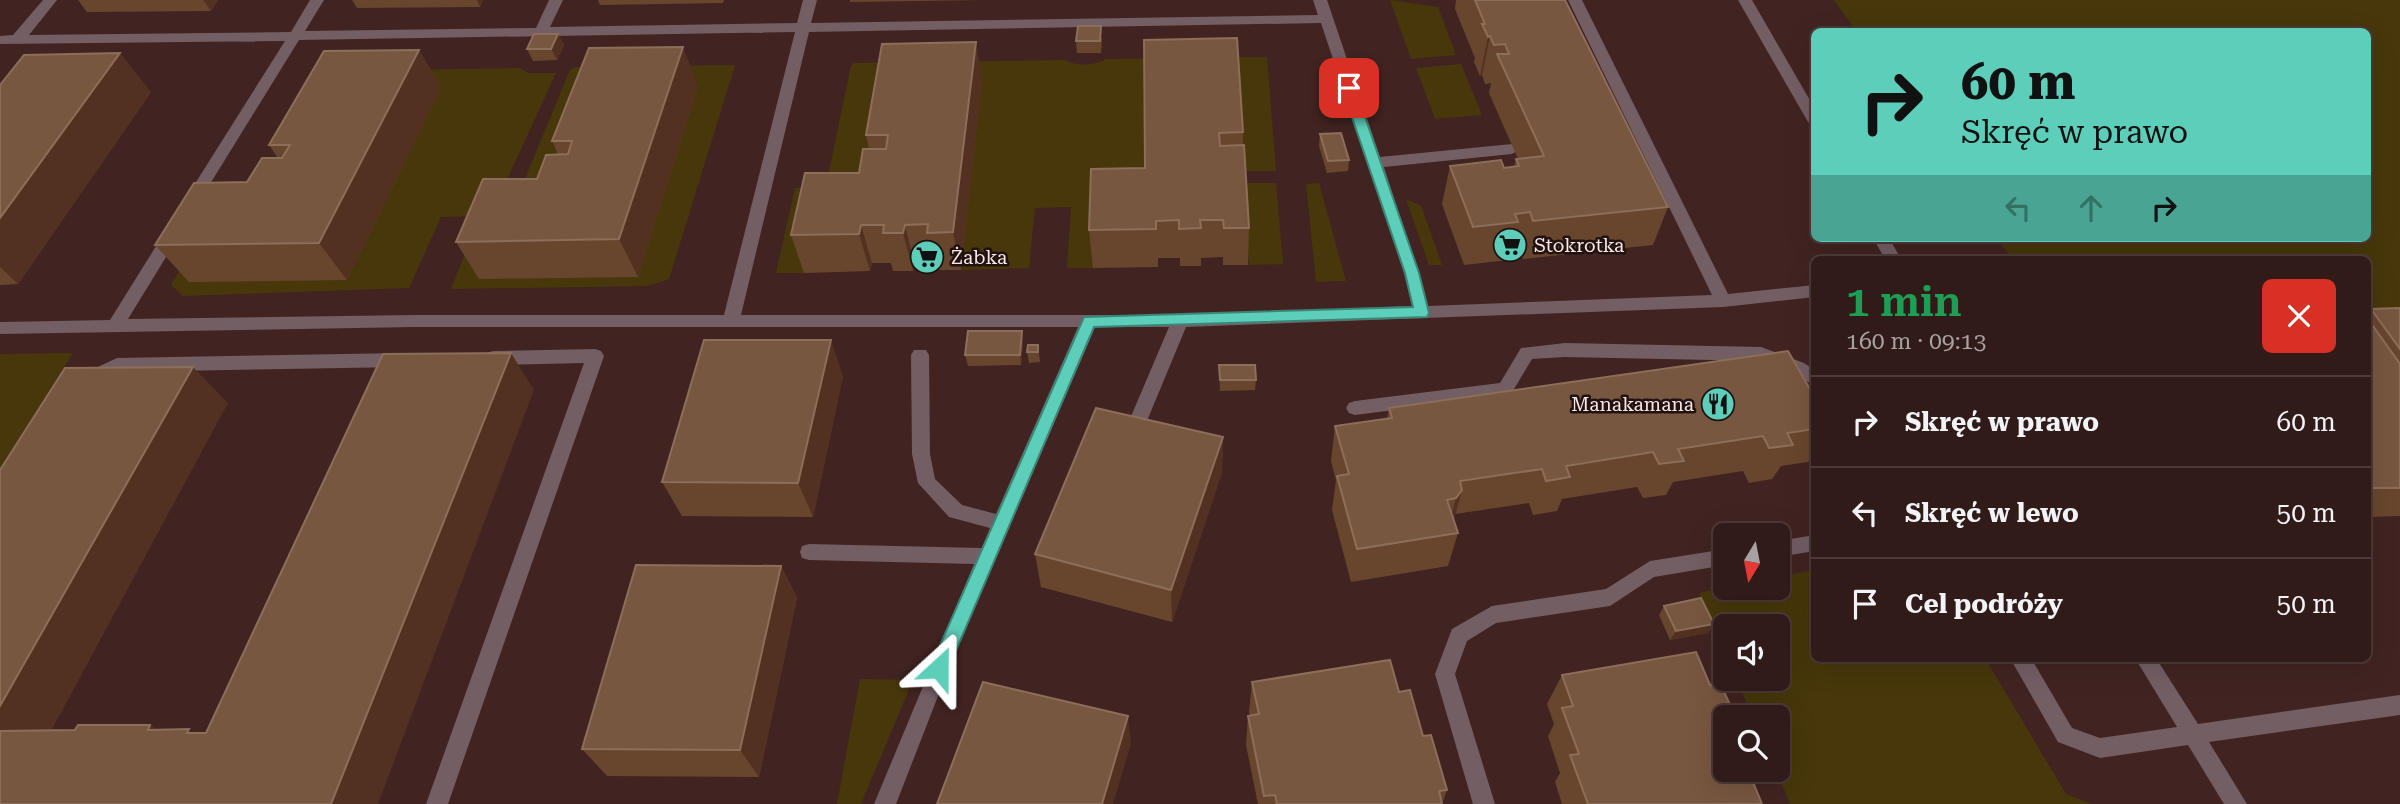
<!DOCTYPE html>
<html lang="pl">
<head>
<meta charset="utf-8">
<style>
	body { margin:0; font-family:"Roboto Serif",serif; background:#3d2826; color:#f1f3f6; height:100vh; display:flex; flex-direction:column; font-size:26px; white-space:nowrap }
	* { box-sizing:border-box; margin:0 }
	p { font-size:23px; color:#a8a1a2 }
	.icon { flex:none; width:38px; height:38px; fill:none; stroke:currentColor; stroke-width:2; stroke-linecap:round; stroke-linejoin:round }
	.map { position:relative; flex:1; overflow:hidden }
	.sheet { position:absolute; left:1811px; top:256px; width:560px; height:406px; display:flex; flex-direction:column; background:#311b19; border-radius:10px; box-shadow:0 7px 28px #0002,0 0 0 2px #4c3938 }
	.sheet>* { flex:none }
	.hud { position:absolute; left:1811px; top:28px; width:560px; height:214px; border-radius:10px; box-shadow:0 7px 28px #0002,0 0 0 2px #4c3938; background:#5dceb9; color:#111; overflow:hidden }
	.needle { width:46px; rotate:190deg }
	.controls { position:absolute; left:1713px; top:523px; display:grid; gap:14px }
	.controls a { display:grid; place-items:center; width:77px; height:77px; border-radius:10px; background:#311b19; box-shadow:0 7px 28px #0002,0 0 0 2px #4c3938; font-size:35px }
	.pin { position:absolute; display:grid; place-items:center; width:60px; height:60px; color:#fff; margin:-30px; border-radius:14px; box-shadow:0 4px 10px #0006 }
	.me { position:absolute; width:77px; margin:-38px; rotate:24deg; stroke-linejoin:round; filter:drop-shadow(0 0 5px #0008) }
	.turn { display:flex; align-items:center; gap:24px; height:147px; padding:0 35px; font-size:32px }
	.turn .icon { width:91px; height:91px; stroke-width:2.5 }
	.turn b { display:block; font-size:49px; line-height:60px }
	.lanes { display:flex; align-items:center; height:66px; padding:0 35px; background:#0003; justify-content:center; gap:35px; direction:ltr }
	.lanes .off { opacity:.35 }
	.round { display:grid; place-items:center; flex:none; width:74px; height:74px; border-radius:10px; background:#3d2826 }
	.headline { display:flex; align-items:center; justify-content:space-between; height:119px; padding:0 35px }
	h1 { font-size:42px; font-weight:600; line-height:52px; color:#1e9e55 }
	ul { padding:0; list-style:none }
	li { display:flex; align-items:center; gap:21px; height:91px; padding:0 35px; border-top:2px solid #4c3938 }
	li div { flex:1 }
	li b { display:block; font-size:26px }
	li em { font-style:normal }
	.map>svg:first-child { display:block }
	.green { fill:#47370b }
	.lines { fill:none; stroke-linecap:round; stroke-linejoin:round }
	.minor { fill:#735e64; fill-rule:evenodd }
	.wall { fill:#68462d }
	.shaded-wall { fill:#523120 }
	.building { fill:#785740; stroke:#8c6e5a; stroke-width:2 }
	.route { fill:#5dceb9; stroke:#3c8678; stroke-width:2 }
	.labels { text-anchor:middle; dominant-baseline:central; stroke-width:5; stroke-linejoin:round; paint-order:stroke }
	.poi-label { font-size:19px; fill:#fae6e3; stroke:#1f1210; text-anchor:start }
</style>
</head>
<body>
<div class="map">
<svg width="2400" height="804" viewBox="0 0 2400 804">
	<rect width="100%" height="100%" fill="#412421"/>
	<path class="green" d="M 1390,0 L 1438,7 L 1456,55 L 1411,59 Z
		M 1834,0 L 2400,0 L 2400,322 L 2368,323 L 2368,259 L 2012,259 L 1997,238 L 2368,238 L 2368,32 L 1856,31 Z
		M 1267,57 L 1276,171 L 1242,171 L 1146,206 L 1095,207 L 1093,268 L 1067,268 L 1071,207 L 1035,208 L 1029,268 L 961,270 L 982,81 L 876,173 L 827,181 L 851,66 L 854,63 L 1066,60 C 1076,67 1096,65 1106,59 Z
		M 1461,64 L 1482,115 L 1435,119 L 1416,68 Z
		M 735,65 L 669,279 L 648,286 L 451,289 L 480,216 L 441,217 L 409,288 L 183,296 L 171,285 L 223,197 L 347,280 L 333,71 L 520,68 L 528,73 L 556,73 L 500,195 L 571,180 L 524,181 L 570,70 L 576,67 Z
		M 1243,183 L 1276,183 L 1283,264 L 1249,265 Z
		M 1319,183 L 1346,281 L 1316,282 L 1306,184 Z
		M 873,187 L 804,273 L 776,273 L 795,188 Z
		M 1406,199 L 1421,206 L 1442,265 L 1429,265 Z
		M 73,353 L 0,469 L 0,354 Z
		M 1815,570 L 1815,658 L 1985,658 L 2066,794 L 2092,804 L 1790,804 L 1776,770 L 1778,770 L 1778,718 L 1753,717 L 1736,679 L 1778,679 L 1778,626 L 1726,626 L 1725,654 L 1699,593 L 1725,587 L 1778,588 L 1778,577 Z
		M 860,679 L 913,680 L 861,804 L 837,804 Z"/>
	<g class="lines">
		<path class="minor" d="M 43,0 L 57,0 L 29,35 L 291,32 L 310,0 L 324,0 L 305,31 L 536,28 L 549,0 L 563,0 L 550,27 L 797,23 L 803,0 L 817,0 L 811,23 L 1318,15 L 1313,0 L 1327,0 L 1380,157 L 1512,144 L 1520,149 L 1512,154 L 1384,167 L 1428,306 L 1712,295 L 1568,0 L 1582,0 L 1728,294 L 1815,285 L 1815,297 L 1723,307 L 1186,327 L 1139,440 L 1136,445 L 1130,447 L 1124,445 L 1121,440 L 1169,327 L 1095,327 L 949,668 L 896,804 L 874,804 L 974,564 L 809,560 L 802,558 L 800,552 L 802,546 L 809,544 L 982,548 L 990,528 L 949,517 L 918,483 L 912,454 L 911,355 L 914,350 L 926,350 L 929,355 L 930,454 L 935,479 L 962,505 L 996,514 L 1078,327 L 415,327 L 0,334 L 0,322 L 110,320 L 168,227 L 174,225 L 182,231 L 128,319 L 415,315 L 724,315 L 795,32 L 299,40 L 197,205 L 192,206 L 184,201 L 285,41 L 0,44 L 0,36 L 13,35 ZM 1321,23 L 1404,273 L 1412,306 L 1180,315 L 741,315 L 809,32 Z
			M 1738,0 L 1752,0 L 1815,109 L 1815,127 L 1808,122 Z
			M 1873,238 L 1889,238 L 1901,259 L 1885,259 Z
			M 1565,343 L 1761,347 L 1804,363 L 1815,370 L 1815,386 L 1792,373 L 1760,361 L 1565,357 L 1532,359 L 1511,394 L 1505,396 L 1355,415 L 1349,413 L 1346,408 L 1349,403 L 1355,401 L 1500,383 L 1521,348 Z
			M 595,349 L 601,351 L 604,356 L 448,804 L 426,804 L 584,363 L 493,365 L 487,363 L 484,358 L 487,353 L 493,351 Z
			M 402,353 L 408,355 L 411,360 L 408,365 L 402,367 L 119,372 L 93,384 L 87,382 L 84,377 L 87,372 L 117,358 Z
			M 1815,535 L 1815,551 L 1778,557 L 1778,541 Z
			M 1726,549 L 1726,565 L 1654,577 L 1610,606 L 1496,623 L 1467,641 L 1455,674 L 1495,804 L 1473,804 L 1435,674 L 1452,629 L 1492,606 L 1606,589 L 1650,561 Z
			M 2010,658 L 2031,658 L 2072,728 L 2100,738 L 2177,727 L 2135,658 L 2156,658 L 2198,724 L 2400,695 L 2400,715 L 2209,742 L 2247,804 L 2224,804 L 2188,745 L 2100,758 L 2058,742 Z"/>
	</g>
	<path class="wall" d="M 78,0 L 218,0 L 211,11 L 87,12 Z
		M 352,0 L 483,0 L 480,7 L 357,8 Z
		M 598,0 L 724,0 L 723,3 L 600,5 Z
		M 850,0 L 981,0 L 850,2 Z
		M 1456,0 L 1565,0 L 1668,207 L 1653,245 L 1523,259 L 1519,250 L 1511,251 L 1508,260 L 1464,265 L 1442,204 L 1450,166 L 1504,168 L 1514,167 L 1516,159 L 1518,159 L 1489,93 L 1491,83 L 1485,84 L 1482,75 L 1480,76 L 1474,62 L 1475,58 L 1455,9 Z
		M 558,34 L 564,45 L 557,60 L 533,61 L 527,49 Z
		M 1102,38 L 1101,53 L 1077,53 L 1076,41 Z
		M 1144,40 L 1243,132 L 1243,145 L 1249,228 L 1248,265 L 1223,265 L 1223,257 L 1201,258 L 1201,266 L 1180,266 L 1180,258 L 1158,258 L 1158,267 L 1093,268 L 1089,230 L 1145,168 Z
		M 419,50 L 441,88 L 347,280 L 189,282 L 155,245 L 247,182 L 278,158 L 269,145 Z
		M 982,81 L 961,270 L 936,270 L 934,262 L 914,262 L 913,271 L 893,271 L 891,263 L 872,263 L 870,271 L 804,273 L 791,235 L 859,173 L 869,149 L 866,135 Z
		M 0,85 L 151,92 L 18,284 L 0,285 Z
		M 698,86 L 638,277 L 479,279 L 456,242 L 537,179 L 558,154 L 552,141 Z
		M 1320,134 L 1349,160 L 1348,171 L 1327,173 L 1319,146 Z
		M 2400,308 L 2400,516 L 2368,517 L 2368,312 L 2371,309 Z
		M 1022,331 L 1023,342 L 1021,365 L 968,366 L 965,355 Z
		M 1038,345 L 1040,362 L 1029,363 L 1027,352 Z
		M 1219,365 L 1256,380 L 1255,390 L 1220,391 Z
		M 843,376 L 813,517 L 682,516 L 662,482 Z
		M 1815,398 L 1815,452 L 1808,462 L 1781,466 L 1772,479 L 1749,483 L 1743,471 L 1673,482 L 1666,495 L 1643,498 L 1637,487 L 1562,499 L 1557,511 L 1533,515 L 1529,503 L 1455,514 L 1454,520 L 1458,533 L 1448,566 L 1351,582 L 1332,510 L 1336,480 L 1331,461 L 1335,426 L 1387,419 L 1389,408 Z
		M 1223,437 L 1222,472 L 1172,622 L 1041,587 L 1035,554 Z
		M 781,566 L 797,598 L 759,777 L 607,776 L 582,749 Z
		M 1664,606 L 1714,624 L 1708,633 L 1670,640 L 1659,615 Z
		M 1562,675 L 1726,718 L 1762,804 L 1562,804 L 1555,782 L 1560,773 L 1548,736 L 1554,724 L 1547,704 Z
		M 1252,682 L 1399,692 L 1423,736 L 1447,790 L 1442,804 L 1258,804 L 1246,745 L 1248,716 L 1250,716 L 1249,712 Z"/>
	<path class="shaded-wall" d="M 203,0 L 218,0 L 211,11 Z
		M 477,0 L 483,0 L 480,7 Z
		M 558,34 L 564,45 L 557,60 L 551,49 Z
		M 1490,36 L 1482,75 L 1480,76 L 1488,37 Z
		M 976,42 L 982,81 L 961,270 L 953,232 Z
		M 683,47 L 698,86 L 638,277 L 619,239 Z
		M 419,50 L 441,88 L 347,280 L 319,243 Z
		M 120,53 L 151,92 L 18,284 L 0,267 L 0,218 Z
		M 861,225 L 872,263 L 870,271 L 859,234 Z
		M 905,225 L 914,262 L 913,271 L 903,233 Z
		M 1022,331 L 1023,342 L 1021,365 L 1020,355 Z
		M 831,340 L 843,376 L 813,517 L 798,483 Z
		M 511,353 L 534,390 L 378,804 L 331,804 Z
		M 193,367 L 228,403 L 36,759 L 0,739 L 0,706 Z
		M 1223,437 L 1222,472 L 1172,622 L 1171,590 Z
		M 1462,490 L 1453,524 L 1447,532 L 1456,498 Z
		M 781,566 L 797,598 L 759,777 L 740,750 Z
		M 1714,624 L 1708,633 L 1670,640 L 1676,631 Z
		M 1128,716 L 1131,744 L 1113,804 L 1102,804 Z
		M 150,725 L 193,753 L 148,730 Z"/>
	<path class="building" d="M 1475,0 L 1565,0 L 1668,207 L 1533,221 L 1530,212 L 1515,214 L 1518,222 L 1473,227 L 1450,166 L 1501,160 L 1504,168 L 1519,166 L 1516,159 L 1544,156 L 1497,54 L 1509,54 L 1505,44 L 1494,45 L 1490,36 L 1488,37 L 1482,24 L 1485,24 Z
		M 1078,26 L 1101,26 L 1100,41 L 1076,41 Z
		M 534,34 L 558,34 L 551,49 L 527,49 Z
		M 1237,38 L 1243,132 L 1219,133 L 1220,146 L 1244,145 L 1249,228 L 1224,228 L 1223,220 L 1200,220 L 1201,228 L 1179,229 L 1179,220 L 1156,221 L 1156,229 L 1089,230 L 1091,169 L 1145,168 L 1144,40 Z
		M 976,42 L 953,232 L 927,233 L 928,224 L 905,225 L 903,233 L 883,233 L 884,225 L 861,225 L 859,234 L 791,235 L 805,173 L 859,173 L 863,149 L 886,149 L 888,135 L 866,135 L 882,44 Z
		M 683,47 L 619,239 L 456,242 L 483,179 L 537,179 L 546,155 L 568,154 L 572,141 L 552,141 L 589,48 Z
		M 419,50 L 319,243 L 155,245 L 194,183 L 247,182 L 262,158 L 282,158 L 290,145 L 269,145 L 324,51 Z
		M 120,53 L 0,218 L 0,85 L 24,55 Z
		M 1341,133 L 1349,160 L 1328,161 L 1320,134 Z
		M 2400,308 L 2400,349 L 2371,309 Z
		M 2368,319 L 2400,364 L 2400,488 L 2369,488 L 2368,486 Z
		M 968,331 L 1022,331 L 1020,355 L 965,355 Z
		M 704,340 L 831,340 L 798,483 L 662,482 Z
		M 1028,345 L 1038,345 L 1038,352 L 1027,352 Z
		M 1788,351 L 1815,398 L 1815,429 L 1787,433 L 1793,445 L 1769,448 L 1763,436 L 1678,449 L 1684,461 L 1659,464 L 1653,452 L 1566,466 L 1570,477 L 1546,481 L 1542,469 L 1460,481 L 1462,490 L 1456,498 L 1447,500 L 1458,533 L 1357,549 L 1337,476 L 1349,474 L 1335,426 L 1392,418 L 1389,408 Z
		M 511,353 L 331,804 L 0,804 L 0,731 L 75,730 L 78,725 L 150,725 L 148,730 L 189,729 L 187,733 L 206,733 L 383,354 Z
		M 1219,365 L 1255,365 L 1256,380 L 1220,380 Z
		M 193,367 L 0,706 L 0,470 L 65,368 Z
		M 1096,408 L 1223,437 L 1171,590 L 1035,554 Z
		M 636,565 L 781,566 L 740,750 L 582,749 Z
		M 1701,598 L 1714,624 L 1676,631 L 1664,606 Z
		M 1696,652 L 1710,685 L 1720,683 L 1736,718 L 1726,718 L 1726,770 L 1748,770 L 1762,804 L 1588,804 L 1570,755 L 1579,754 L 1562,708 L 1573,706 L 1562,675 Z
		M 1390,660 L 1399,692 L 1410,690 L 1423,736 L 1431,735 L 1447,790 L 1439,791 L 1442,804 L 1277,804 L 1275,795 L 1264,796 L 1248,716 L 1259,714 L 1252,682 Z
		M 983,682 L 1128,716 L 1102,804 L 937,804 Z"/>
	<path class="route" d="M 1349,83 L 1355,88 L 1419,273 L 1429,313 L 1427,317 L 1094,327 L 946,674 L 939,676 L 933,674 L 930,668 L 1084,317 L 1413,307 L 1405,273 L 1342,88 Z"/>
	<defs>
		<symbol id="supermarket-disc" viewBox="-11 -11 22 22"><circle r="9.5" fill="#5dceb9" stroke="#1f1210"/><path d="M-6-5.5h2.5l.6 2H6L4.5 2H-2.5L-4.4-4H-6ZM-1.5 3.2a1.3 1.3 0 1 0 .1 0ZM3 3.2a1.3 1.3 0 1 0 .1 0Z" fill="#111"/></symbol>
		<symbol id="restaurant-disc" viewBox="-11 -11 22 22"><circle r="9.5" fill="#5dceb9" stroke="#1f1210"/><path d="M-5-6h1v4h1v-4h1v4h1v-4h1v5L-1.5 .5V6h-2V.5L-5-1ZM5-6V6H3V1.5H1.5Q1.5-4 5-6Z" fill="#111"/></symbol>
	</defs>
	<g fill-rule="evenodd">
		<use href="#supermarket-disc" x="1491" y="226" width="38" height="38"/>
		<use href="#supermarket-disc" x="908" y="238" width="38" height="38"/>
		<use href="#restaurant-disc" x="1699" y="385" width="38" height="38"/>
	</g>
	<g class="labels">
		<g class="poi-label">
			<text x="1534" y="245">Stokrotka</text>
			<text x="951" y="257">Żabka</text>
			<text x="1694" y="404" text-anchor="end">Manakamana</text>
		</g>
	</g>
</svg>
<div class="controls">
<a><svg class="needle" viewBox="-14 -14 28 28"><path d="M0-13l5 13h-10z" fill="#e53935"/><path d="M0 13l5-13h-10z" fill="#a8a1a2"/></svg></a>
<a><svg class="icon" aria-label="sound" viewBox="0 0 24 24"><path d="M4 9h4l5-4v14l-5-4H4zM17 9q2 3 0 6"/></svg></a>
<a><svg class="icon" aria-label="search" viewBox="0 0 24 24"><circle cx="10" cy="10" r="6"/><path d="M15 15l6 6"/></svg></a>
</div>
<div class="pin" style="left:1349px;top:88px;background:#d93025"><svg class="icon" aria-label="arrive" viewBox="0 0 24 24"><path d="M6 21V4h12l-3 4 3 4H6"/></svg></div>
<svg class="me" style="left:939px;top:668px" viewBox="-20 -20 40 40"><path d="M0-17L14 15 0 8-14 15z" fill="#5dceb9" stroke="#fff" stroke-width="4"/></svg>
<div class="hud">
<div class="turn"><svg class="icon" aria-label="right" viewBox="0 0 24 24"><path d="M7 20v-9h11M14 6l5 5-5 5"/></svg><div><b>60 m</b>Skręć w prawo</div></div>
<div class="lanes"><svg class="icon off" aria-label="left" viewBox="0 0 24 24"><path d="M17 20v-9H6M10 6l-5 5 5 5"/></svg><svg class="icon off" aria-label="ahead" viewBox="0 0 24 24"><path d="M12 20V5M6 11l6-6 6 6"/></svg><svg class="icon" aria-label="right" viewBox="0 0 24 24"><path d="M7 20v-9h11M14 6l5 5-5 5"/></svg></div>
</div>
<section class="sheet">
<div class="headline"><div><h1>1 min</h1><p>160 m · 09:13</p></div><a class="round" style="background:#d93025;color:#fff"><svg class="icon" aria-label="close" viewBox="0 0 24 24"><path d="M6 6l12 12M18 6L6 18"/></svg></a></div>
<ul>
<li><svg class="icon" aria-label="right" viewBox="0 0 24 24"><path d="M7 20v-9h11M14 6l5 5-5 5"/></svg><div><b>Skręć w prawo</b></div><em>60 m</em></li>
<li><svg class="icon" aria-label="left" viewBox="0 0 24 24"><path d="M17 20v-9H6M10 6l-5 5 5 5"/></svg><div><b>Skręć w lewo</b></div><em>50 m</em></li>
<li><svg class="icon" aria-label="arrive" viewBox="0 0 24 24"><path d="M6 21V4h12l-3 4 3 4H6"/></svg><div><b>Cel podróży</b></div><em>50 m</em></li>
</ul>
</section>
</div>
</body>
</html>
